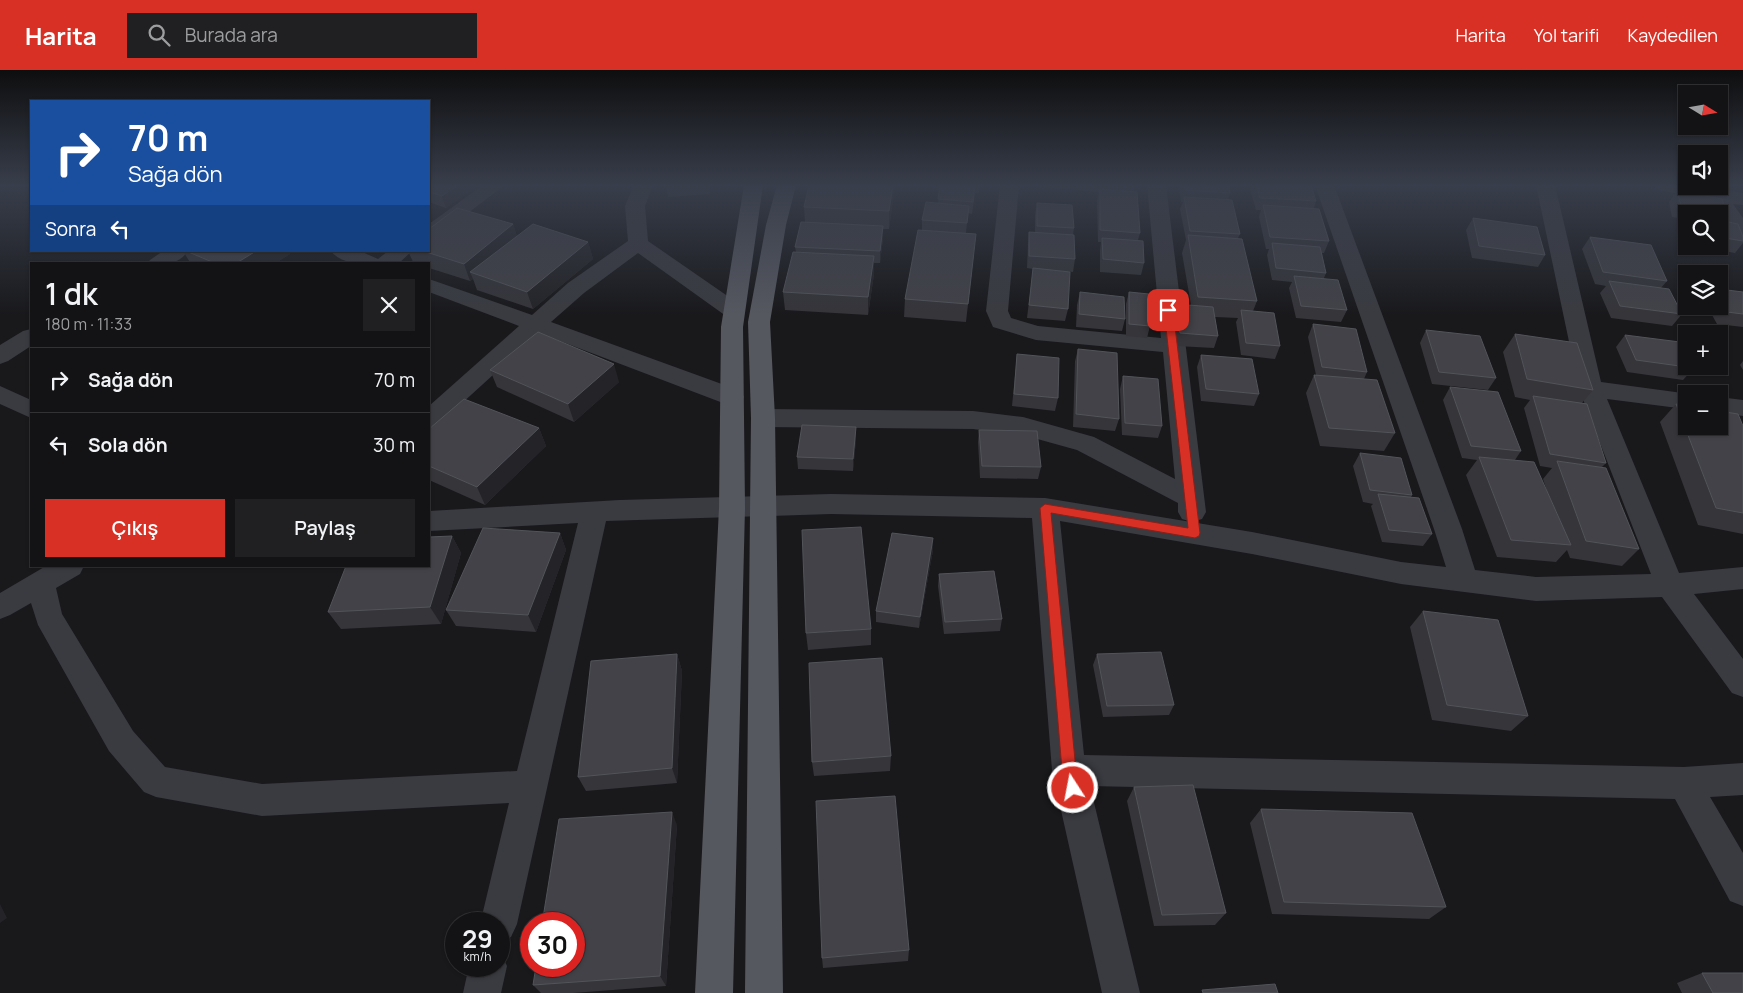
<!DOCTYPE html>
<html lang="tr">
<head>
<meta charset="utf-8">
<style>
	body { margin:0; font-family:Manrope,sans-serif; background:#202022; color:#f1f3f6; height:100vh; display:flex; flex-direction:column; font-size:19px; white-space:nowrap }
	* { box-sizing:border-box; margin:0 }
	p { font-size:16px; color:#9d9ea0 }
	.icon { flex:none; width:28px; height:28px; fill:none; stroke:currentColor; stroke-width:2; stroke-linecap:round; stroke-linejoin:round }
	.map { position:relative; flex:1; overflow:hidden }
	.panel { position:absolute; left:30px; top:192px; width:400px; height:305px; display:flex; flex-direction:column; background:#131315; border-radius:0px; box-shadow:0 1px 4px #0004,0 0 0 1px #323234 }
	.panel>* { flex:none }
	.banner { position:absolute; left:30px; top:30px; width:400px; height:152px; border-radius:0px; box-shadow:0 1px 4px #0004,0 0 0 1px #323234; background:#1a4fa0; color:#fff; overflow:hidden }
	.needle { width:32px; rotate:101deg }
	.buttons { position:absolute; left:1678px; top:15px; display:grid; gap:10px }
	.buttons a { display:grid; place-items:center; width:50px; height:50px; border-radius:0px; background:#131315; box-shadow:0 1px 4px #0004,0 0 0 1px #323234; font-size:25px }
	.speed { position:absolute; left:445px; top:842px; display:flex; gap:10px; font-size:25px; font-weight:700; text-align:center }
	.speed>* { display:grid; place-content:center; width:65px; height:65px; border-radius:50%; background:#131315; box-shadow:0 1px 4px #0004,0 0 0 1px #323234; line-height:1 }
	.speed small { font-size:12px; font-weight:400 }
	.speed .limit { border:8px solid #d22; background:#fff; color:#111 }
	.pin { position:absolute; display:grid; place-items:center; width:42px; height:42px; color:#fff; margin:-21px; border-radius:10px; box-shadow:0 2px 8px #0006 }
	.me { position:absolute; width:55px; margin:-28px; rotate:349deg; stroke-linejoin:round; filter:drop-shadow(0 0 4px #0008) }
	.turn { display:flex; align-items:center; gap:18px; height:105px; padding:0 15px; font-size:22px }
	.turn .icon { width:65px; height:65px; stroke-width:2.5 }
	.turn b { display:block; font-size:35px; line-height:42px }
	.then { display:flex; align-items:center; height:48px; padding:0 15px; background:#0003; gap:10px; font-size:19px }
	.round { display:grid; place-items:center; flex:none; width:52px; height:52px; border-radius:0px; background:#202022 }
	.headline { display:flex; align-items:center; justify-content:space-between; height:85px; padding:0 15px }
	h1 { font-size:30px; font-weight:600; line-height:38px }
	.button { display:flex; gap:10px; margin-top:auto; padding:10px 15px }
	.button a { flex:1; height:58px; border-radius:0px; background:#d93025; color:#fff; font-size:20px; font-weight:600; line-height:58px; text-align:center }
	.button a+a { background:#202022; color:#f1f3f6 }
	ul { padding:0; list-style:none }
	li { display:flex; align-items:center; gap:15px; height:65px; padding:0 15px; border-top:1px solid #323234 }
	li div { flex:1 }
	li b { display:block; font-size:19px }
	li em { font-style:normal }
	header { display:flex; align-items:center; gap:30px; box-sizing:border-box; height:70px; padding:0 25px; background:#d93025; color:#fff }
	header strong { font-size:24px }
	nav { display:flex; gap:28px; margin-inline-start:auto; font-size:18px }
	.search { width:350px; height:45px; background:#202022; display:flex; align-items:center; gap:12px; box-sizing:border-box; padding:0 18px; border-radius:0px; color:#9d9ea0; font-size:19px }
	.map>svg:first-child { display:block }
	.lines { fill:none; stroke-linecap:round; stroke-linejoin:round }
	.minor { fill:#3a3b41; fill-rule:evenodd }
	.primary { fill:#565860; fill-rule:evenodd }
	.wall { fill:#35353a }
	.shaded-wall { fill:#242428 }
	.building { fill:#424248; stroke:#52545a }
	.route { fill:#d93025; stroke:#8d1f18 }
</style>
</head>
<body>
<header>
<strong>Harita</strong>
<div class="search"><svg class="icon" aria-label="search" viewBox="0 0 24 24"><circle cx="10" cy="10" r="6"/><path d="M15 15l6 6"/></svg>Burada ara</div>
<nav><a>Harita</a><a>Yol tarifi</a><a>Kaydedilen</a></nav>
</header>
<div class="map">
<svg width="1743" height="923" viewBox="0 0 1743 923">
	<rect width="100%" height="100%" fill="#19191c"/>
	<g class="lines">
		<path class="minor" d="M 483,115 L 505,115 L 436,167 L 429,169 L 429,154 Z
			M 634,115 L 653,115 L 645,136 L 648,171 L 742,236 L 745,241 L 742,246 L 734,248 L 726,246 L 638,183 L 584,223 L 551,252 L 741,321 L 744,327 L 741,333 L 732,335 L 723,333 L 539,263 L 438,355 L 429,357 L 429,336 L 519,256 L 429,222 L 429,209 L 532,245 L 568,213 L 628,171 L 625,136 Z
			M 1000,115 L 1019,115 L 1008,241 L 1011,248 L 1038,256 L 1161,268 L 1147,115 L 1166,115 L 1206,442 L 1202,449 L 1192,452 L 1182,449 L 1178,442 L 1178,433 L 1077,380 L 1023,365 L 973,359 L 763,357 L 754,354 L 751,348 L 754,342 L 763,339 L 973,341 L 1023,347 L 1094,367 L 1175,409 L 1163,282 L 1036,270 L 993,257 L 986,241 Z
			M 1315,115 L 1334,115 L 1462,459 L 1475,500 L 1536,507 L 1651,504 L 1579,319 L 1536,115 L 1555,115 L 1601,312 L 1690,324 L 1686,324 L 1686,339 L 1607,329 L 1679,503 L 1743,497 L 1743,519 L 1694,524 L 1743,589 L 1743,627 L 1732,623 L 1662,527 L 1536,531 L 1401,514 L 1252,484 L 1060,451 L 1084,685 L 1684,697 L 1743,693 L 1743,725 L 1710,727 L 1743,783 L 1743,836 L 1730,831 L 1675,729 L 1090,716 L 1140,923 L 1102,923 L 1052,700 L 1032,448 L 831,444 L 606,451 L 517,854 L 511,867 L 499,872 L 499,854 L 480,854 L 509,733 L 262,746 L 156,727 L 144,722 L 109,681 L 38,555 L 31,533 L 10,545 L 0,549 L 0,523 L 46,496 L 84,496 L 80,504 L 56,518 L 62,544 L 133,661 L 165,697 L 262,714 L 517,701 L 578,453 L 429,461 L 429,441 L 620,430 L 831,424 L 1045,428 L 1252,462 L 1401,492 L 1446,497 L 1434,459 Z
			M 1654,115 L 1686,115 L 1743,123 L 1743,135 L 1733,134 L 1743,148 L 1743,168 L 1736,166 L 1711,131 L 1656,119 Z
			M 163,181 L 188,181 C 178,196 162,194 147,194 L 150,190 Z
			M 331,181 L 360,181 L 378,189 L 388,181 L 412,181 L 398,194 C 379,194 343,198 331,181 Z
			M 31,259 L 31,276 L 8,291 L 0,294 L 0,275 L 23,261 Z
			M 0,316 L 31,330 L 31,348 L 0,334 Z
			M 1719,327 L 1743,330 L 1743,346 L 1719,343 Z
			M 499,881 L 501,883 L 507,896 L 501,923 L 463,923 L 469,896 L 499,896 Z"/>
		<path class="primary" d="M 744,115 L 763,115 L 743,257 L 745,438 L 733,923 L 695,923 L 719,438 L 721,257 Z
			M 777,115 L 796,115 L 786,155 L 770,252 L 775,348 L 783,923 L 745,923 L 751,348 L 748,252 L 766,155 Z"/>
	</g>
	<path class="wall" d="M 429,115 L 474,115 L 475,118 L 446,138 L 429,132 Z
		M 666,115 L 710,115 L 710,124 L 668,127 Z
		M 809,115 L 895,115 L 889,159 L 883,159 L 883,168 L 880,193 L 874,193 L 874,204 L 868,245 L 785,240 L 783,222 L 796,182 L 795,177 L 805,152 L 804,137 Z
		M 936,115 L 980,115 L 979,123 L 975,123 L 972,144 L 968,143 L 966,163 L 976,164 L 966,252 L 904,247 L 905,229 L 922,160 L 922,150 L 938,133 L 939,121 L 936,120 Z
		M 1042,115 L 1136,115 L 1134,121 L 1140,163 L 1138,170 L 1144,193 L 1141,205 L 1100,202 L 1100,180 L 1101,172 L 1098,172 L 1097,131 L 1099,122 L 1042,117 Z
		M 1179,115 L 1229,115 L 1230,123 L 1228,130 L 1240,164 L 1238,168 L 1257,231 L 1253,241 L 1280,276 L 1275,289 L 1241,285 L 1236,252 L 1238,248 L 1215,247 L 1218,266 L 1214,278 L 1176,276 L 1172,247 L 1176,234 L 1191,235 L 1182,183 L 1186,170 L 1180,139 L 1183,132 L 1181,132 Z
		M 1249,115 L 1311,115 L 1316,131 L 1314,138 L 1329,171 L 1324,183 L 1322,183 L 1326,203 L 1324,208 L 1347,240 L 1341,252 L 1296,248 L 1289,218 L 1292,212 L 1272,210 L 1267,185 L 1269,179 L 1266,179 L 1259,147 L 1261,140 L 1256,140 Z
		M 1677,121 L 1726,143 L 1721,151 L 1743,167 L 1743,173 L 1735,183 L 1696,176 L 1719,176 L 1719,144 L 1686,144 L 1686,174 L 1685,174 L 1679,157 L 1685,149 L 1672,147 L 1669,132 Z
		M 1037,133 L 1074,158 L 1073,165 L 1075,189 L 1073,202 L 1048,200 L 1068,239 L 1065,251 L 1027,248 L 1033,199 L 1027,198 L 1028,175 L 1029,162 L 1035,163 L 1035,145 Z
		M 1473,148 L 1545,185 L 1538,197 L 1472,188 L 1466,160 Z
		M 513,154 L 517,167 L 588,172 L 593,189 L 533,239 L 477,220 L 473,209 L 470,211 L 429,198 L 429,194 L 414,194 L 408,181 L 429,181 Z
		M 1590,167 L 1667,211 L 1661,218 L 1682,244 L 1672,256 L 1611,248 L 1600,223 L 1606,216 L 1595,214 L 1582,179 Z
		M 183,181 L 288,181 L 290,184 L 274,194 L 191,194 Z
		M 1719,219 L 1743,222 L 1743,257 L 1717,254 L 1707,236 L 1719,236 Z
		M 1080,222 L 1125,249 L 1122,261 L 1076,257 L 1077,235 Z
		M 1129,222 L 1150,256 L 1147,268 L 1126,266 L 1126,234 Z
		M 1313,254 L 1367,302 L 1364,309 L 1395,363 L 1384,381 L 1320,376 L 1306,323 L 1314,305 L 1316,305 L 1308,267 Z
		M 1426,260 L 1496,308 L 1488,320 L 1432,314 L 1420,273 Z
		M 1515,264 L 1593,320 L 1582,333 L 1606,393 L 1602,397 L 1639,479 L 1622,496 L 1570,488 L 1567,480 L 1556,492 L 1497,487 L 1466,405 L 1477,390 L 1462,388 L 1443,330 L 1450,317 L 1521,381 L 1515,390 L 1547,421 L 1543,409 L 1552,398 L 1540,396 L 1524,338 L 1530,330 L 1515,327 L 1503,282 Z
		M 1625,265 L 1694,298 L 1683,310 L 1627,302 L 1616,277 Z
		M 1078,279 L 1119,349 L 1115,361 L 1073,357 L 1075,291 Z
		M 1017,284 L 1058,328 L 1055,341 L 1012,336 Z
		M 1201,285 L 1259,324 L 1254,336 L 1201,331 L 1197,297 Z
		M 1743,291 L 1743,300 L 1740,295 Z
		M 490,300 L 619,312 L 574,352 L 497,317 Z
		M 1123,306 L 1162,356 L 1158,368 L 1122,365 L 1120,319 Z
		M 1676,334 L 1743,356 L 1743,464 L 1698,455 L 1660,352 Z
		M 856,357 L 856,369 L 853,401 L 798,399 L 797,387 Z
		M 539,358 L 546,376 L 485,435 L 429,410 L 429,359 Z
		M 979,360 L 1041,397 L 1038,409 L 980,408 L 978,372 Z
		M 1360,383 L 1412,425 L 1411,427 L 1432,464 L 1423,476 L 1382,472 L 1371,436 L 1373,434 L 1363,432 L 1353,396 Z
		M 560,463 L 566,480 L 536,562 L 456,556 L 446,540 Z
		M 452,466 L 461,483 L 441,554 L 341,559 L 328,542 Z
		M 933,480 L 919,558 L 876,552 L 876,541 Z
		M 939,504 L 1002,549 L 1000,561 L 944,564 L 938,516 Z
		M 1423,541 L 1528,646 L 1511,661 L 1432,650 L 1410,557 Z
		M 871,559 L 871,575 L 808,580 L 806,563 Z
		M 677,584 L 682,601 L 677,713 L 586,721 L 578,707 Z
		M 1097,584 L 1174,635 L 1169,645 L 1103,647 L 1093,595 Z
		M 891,686 L 890,701 L 814,706 L 812,692 Z
		M 1134,717 L 1226,843 L 1215,855 L 1154,856 L 1127,731 Z
		M 1261,739 L 1446,837 L 1429,849 L 1272,844 L 1250,753 Z
		M 677,755 L 666,916 L 573,923 L 541,923 L 533,915 Z
		M 909,880 L 908,891 L 823,898 L 822,888 Z
		M 1702,903 L 1743,923 L 1682,923 L 1677,913 Z"/>
	<path class="shaded-wall" d="M 458,115 L 474,115 L 475,118 L 446,138 L 442,126 Z
		M 893,115 L 895,115 L 895,117 L 889,159 L 889,141 Z
		M 513,154 L 519,172 L 470,202 L 473,209 L 470,211 L 464,194 Z
		M 883,156 L 883,168 L 880,193 L 880,181 Z
		M 588,172 L 593,189 L 533,239 L 527,222 Z
		M 256,181 L 288,181 L 290,184 L 274,194 L 235,194 Z
		M 874,186 L 874,204 L 868,245 L 868,227 Z
		M 614,294 L 619,312 L 574,352 L 568,334 Z
		M 856,357 L 856,369 L 853,401 L 853,389 Z
		M 539,358 L 546,376 L 485,435 L 477,417 Z
		M 560,463 L 566,480 L 536,562 L 528,545 Z
		M 452,466 L 461,483 L 441,554 L 430,537 Z
		M 933,468 L 933,480 L 919,558 L 920,547 Z
		M 677,584 L 682,601 L 677,713 L 672,698 Z
		M 672,742 L 677,755 L 666,916 L 660,906 Z
		M 0,834 L 7,848 L 0,853 Z"/>
	<path class="building" d="M 429,115 L 458,115 L 442,126 L 429,122 Z
		M 809,115 L 893,115 L 889,141 L 804,137 Z
		M 940,115 L 975,115 L 973,132 L 938,129 Z
		M 1184,115 L 1229,115 L 1230,123 L 1185,120 Z
		M 1256,115 L 1311,115 L 1316,131 L 1260,128 Z
		M 1100,119 L 1137,122 L 1140,163 L 1100,160 Z
		M 1677,121 L 1722,129 L 1726,143 L 1681,135 Z
		M 1184,127 L 1232,130 L 1240,164 L 1190,161 Z
		M 926,132 L 969,136 L 967,153 L 922,150 Z
		M 1037,133 L 1072,135 L 1074,158 L 1037,156 Z
		M 1263,135 L 1319,139 L 1329,171 L 1270,167 Z
		M 457,138 L 513,154 L 464,194 L 423,181 L 429,181 L 429,159 Z
		M 1473,148 L 1537,157 L 1545,185 L 1479,176 Z
		M 1719,150 L 1738,154 L 1743,167 L 1743,171 L 1719,167 Z
		M 801,152 L 883,156 L 880,181 L 795,177 Z
		M 533,154 L 588,172 L 527,222 L 470,202 Z
		M 918,160 L 976,164 L 968,234 L 905,229 Z
		M 1029,162 L 1074,165 L 1075,189 L 1029,186 Z
		M 1188,165 L 1242,169 L 1257,231 L 1198,227 Z
		M 1590,167 L 1651,175 L 1667,211 L 1603,202 Z
		M 1102,168 L 1143,171 L 1144,193 L 1103,189 Z
		M 1272,173 L 1320,177 L 1326,203 L 1276,198 Z
		M 186,181 L 256,181 L 235,194 L 217,194 Z
		M 793,182 L 874,186 L 868,227 L 783,222 Z
		M 1033,198 L 1070,202 L 1068,239 L 1029,235 Z
		M 1294,206 L 1338,210 L 1347,240 L 1301,236 Z
		M 1609,211 L 1669,219 L 1682,244 L 1620,236 Z
		M 1719,219 L 1743,222 L 1743,244 L 1727,242 L 1719,227 Z
		M 1080,222 L 1124,227 L 1125,249 L 1079,244 Z
		M 1129,222 L 1149,224 L 1150,256 L 1129,254 Z
		M 1176,234 L 1213,237 L 1218,266 L 1180,263 Z
		M 1241,240 L 1274,243 L 1280,276 L 1246,273 Z
		M 1313,254 L 1356,259 L 1367,302 L 1322,297 Z
		M 1426,260 L 1480,266 L 1496,308 L 1439,302 Z
		M 538,262 L 614,294 L 568,334 L 490,300 Z
		M 1515,264 L 1577,273 L 1593,320 L 1527,309 Z
		M 1625,265 L 1680,272 L 1686,283 L 1686,296 L 1693,296 L 1694,298 L 1636,290 Z
		M 1078,279 L 1117,283 L 1119,349 L 1076,344 Z
		M 1017,284 L 1059,288 L 1058,328 L 1014,324 Z
		M 1201,285 L 1252,289 L 1259,324 L 1206,319 Z
		M 1314,305 L 1377,310 L 1395,363 L 1329,358 Z
		M 1123,306 L 1158,309 L 1162,356 L 1125,353 Z
		M 1450,317 L 1498,322 L 1521,381 L 1471,376 Z
		M 1533,326 L 1587,334 L 1606,393 L 1550,384 Z
		M 464,329 L 539,358 L 477,417 L 429,396 L 429,359 Z
		M 1676,334 L 1686,336 L 1686,356 L 1719,356 L 1719,341 L 1738,344 L 1743,356 L 1743,443 L 1716,438 Z
		M 802,355 L 856,357 L 853,389 L 797,387 Z
		M 979,360 L 1037,361 L 1041,397 L 982,396 Z
		M 1360,383 L 1401,388 L 1412,425 L 1370,420 Z
		M 1479,387 L 1534,392 L 1571,475 L 1511,470 Z
		M 1557,391 L 1606,398 L 1639,479 L 1586,471 Z
		M 1378,424 L 1419,428 L 1432,464 L 1389,460 Z
		M 861,457 L 871,559 L 806,563 L 802,460 Z
		M 483,458 L 560,463 L 528,545 L 446,540 Z
		M 892,463 L 933,468 L 920,547 L 876,541 Z
		M 452,466 L 430,537 L 328,542 L 346,496 L 429,496 L 429,467 Z
		M 994,501 L 1002,549 L 945,552 L 939,504 Z
		M 1423,541 L 1498,550 L 1528,646 L 1447,635 Z
		M 1161,582 L 1174,635 L 1107,636 L 1097,584 Z
		M 677,584 L 672,698 L 578,707 L 591,591 Z
		M 882,588 L 891,686 L 812,692 L 809,593 Z
		M 1193,715 L 1226,843 L 1162,845 L 1134,717 Z
		M 895,726 L 909,880 L 822,888 L 816,731 Z
		M 1261,739 L 1412,743 L 1446,837 L 1284,832 Z
		M 672,742 L 660,906 L 533,915 L 536,896 L 574,896 L 574,854 L 542,854 L 559,749 Z
		M 1702,903 L 1743,903 L 1743,923 L 1713,923 Z
		M 1275,914 L 1278,923 L 1203,923 L 1202,920 Z"/>
	<linearGradient id="sky" x2="0" y2="1"><stop stop-color="#0e0e0f"/><stop offset="0.47" stop-color="#383e4b"/><stop offset="1" stop-color="#383e4b" stop-opacity="0"/></linearGradient>
	<rect width="1743" height="245" fill="url(#sky)"/>
	<path class="route" d="M 1168,238 L 1173,240 L 1200,463 L 1199,466 L 1195,468 L 1051,443 L 1076,700 L 1080,718 L 1078,723 L 1073,725 L 1068,723 L 1062,700 L 1040,438 L 1045,434 L 1188,458 L 1164,240 Z"/>
</svg>
<div class="buttons">
<a><svg class="needle" viewBox="-14 -14 28 28"><path d="M0-13l5 13h-10z" fill="#e53935"/><path d="M0 13l5-13h-10z" fill="#9d9ea0"/></svg></a>
<a><svg class="icon" aria-label="sound" viewBox="0 0 24 24"><path d="M4 9h4l5-4v14l-5-4H4zM17 9q2 3 0 6"/></svg></a>
<a><svg class="icon" aria-label="search" viewBox="0 0 24 24"><circle cx="10" cy="10" r="6"/><path d="M15 15l6 6"/></svg></a>
<a><svg class="icon" aria-label="layers" viewBox="0 0 24 24"><path d="M12 4l9 5-9 5-9-5zM3 14l9 5 9-5"/></svg></a>
<a>+</a>
<a>−</a>
</div>
<div class="speed"><div>29<small>km/h</small></div><div class="limit">30</div></div>
<div class="pin" style="left:1168px;top:240px;background:#d93025"><svg class="icon" aria-label="arrive" viewBox="0 0 24 24"><path d="M6 21V4h12l-3 4 3 4H6"/></svg></div>
<svg class="me" style="left:1073px;top:718px" viewBox="-20 -20 40 40"><circle r="17" fill="#d93025" stroke="#fff" stroke-width="3"/><path d="M0-11L8 9 0 5-8 9z" fill="#fff"/></svg>
<div class="banner">
<div class="turn"><svg class="icon" aria-label="right" viewBox="0 0 24 24"><path d="M7 20v-9h11M14 6l5 5-5 5"/></svg><div><b>70 m</b>Sağa dön</div></div>
<div class="then">Sonra<svg class="icon" aria-label="left" viewBox="0 0 24 24"><path d="M17 20v-9H6M10 6l-5 5 5 5"/></svg></div>
</div>
<section class="panel">
<div class="headline"><div><h1>1 dk</h1><p>180 m · 11:33</p></div><a class="round"><svg class="icon" aria-label="close" viewBox="0 0 24 24"><path d="M6 6l12 12M18 6L6 18"/></svg></a></div>
<ul>
<li><svg class="icon" aria-label="right" viewBox="0 0 24 24"><path d="M7 20v-9h11M14 6l5 5-5 5"/></svg><div><b>Sağa dön</b></div><em>70 m</em></li>
<li><svg class="icon" aria-label="left" viewBox="0 0 24 24"><path d="M17 20v-9H6M10 6l-5 5 5 5"/></svg><div><b>Sola dön</b></div><em>30 m</em></li>
</ul>
<div class="button"><a>Çıkış</a><a>Paylaş</a></div>
</section>
</div>
</body>
</html>
